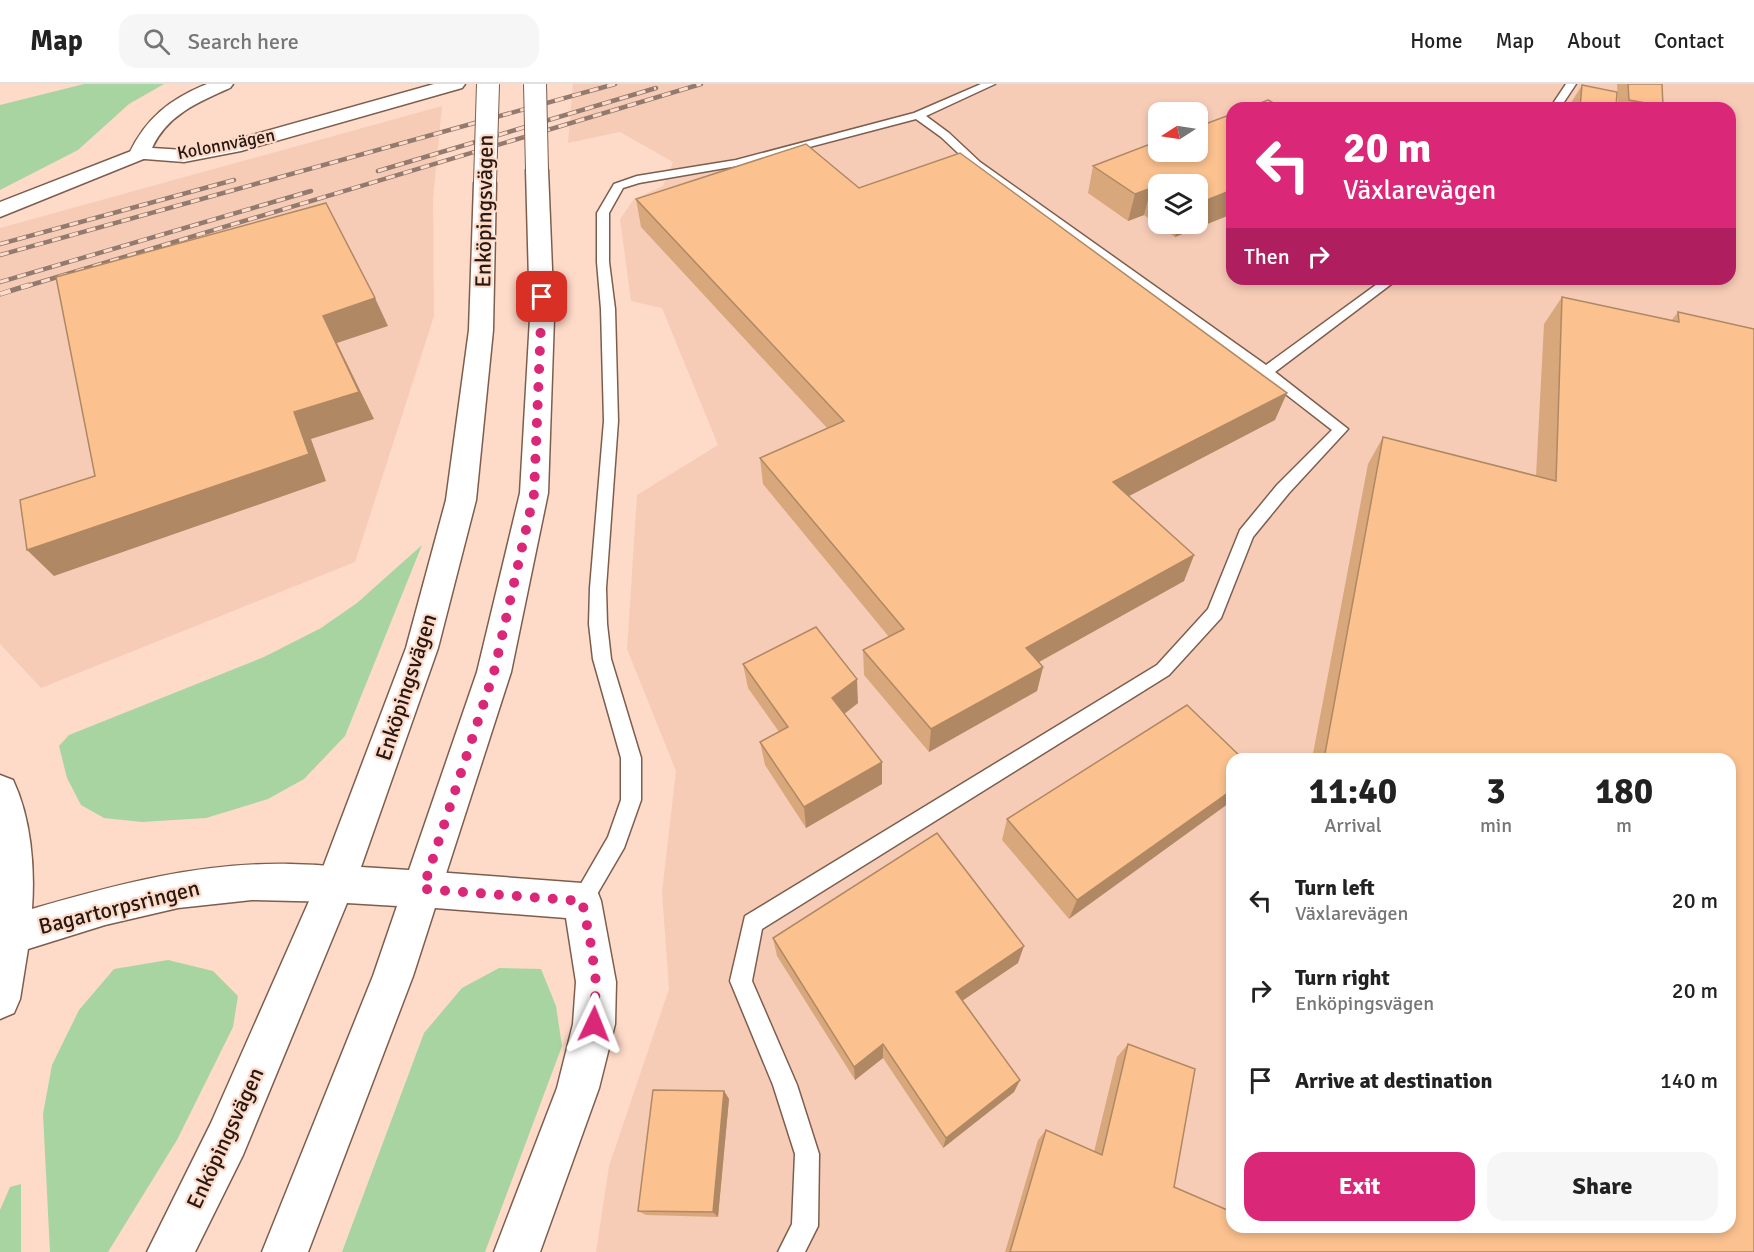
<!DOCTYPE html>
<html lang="en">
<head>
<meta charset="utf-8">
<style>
	body { margin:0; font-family:Signika,sans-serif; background:#f6f6f6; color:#222; height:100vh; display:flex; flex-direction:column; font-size:22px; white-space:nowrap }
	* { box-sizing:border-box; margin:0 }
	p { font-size:20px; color:#767676 }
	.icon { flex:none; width:33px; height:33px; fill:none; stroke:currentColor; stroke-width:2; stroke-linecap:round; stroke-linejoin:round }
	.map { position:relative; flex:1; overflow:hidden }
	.drawer { position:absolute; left:1226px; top:669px; width:510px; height:480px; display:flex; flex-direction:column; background:#fff; border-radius:18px; box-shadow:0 3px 9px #0003 }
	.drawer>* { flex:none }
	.top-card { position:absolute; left:1226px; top:18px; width:510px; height:183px; border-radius:18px; box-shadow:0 3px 9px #0003; background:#db2777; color:#fff; overflow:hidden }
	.needle { width:39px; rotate:258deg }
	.buttons { position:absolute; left:1148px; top:18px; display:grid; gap:12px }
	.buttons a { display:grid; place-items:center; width:60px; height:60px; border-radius:12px; background:#fff; box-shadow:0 3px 9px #0003; font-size:30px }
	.pin { position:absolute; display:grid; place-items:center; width:51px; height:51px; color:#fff; margin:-26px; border-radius:12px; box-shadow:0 3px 9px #0006 }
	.me { position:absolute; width:66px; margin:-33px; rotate:2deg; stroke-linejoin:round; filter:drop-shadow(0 0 4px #0008) }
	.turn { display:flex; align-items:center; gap:21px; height:126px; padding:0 18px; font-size:27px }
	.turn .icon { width:78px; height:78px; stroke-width:2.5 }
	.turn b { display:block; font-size:42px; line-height:51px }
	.then { display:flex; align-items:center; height:57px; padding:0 18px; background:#0003; gap:12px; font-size:22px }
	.eta { display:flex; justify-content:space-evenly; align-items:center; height:102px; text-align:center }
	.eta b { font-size:36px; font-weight:700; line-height:42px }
	.cta { display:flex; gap:12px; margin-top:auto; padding:12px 18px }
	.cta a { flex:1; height:69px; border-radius:18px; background:#db2777; color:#fff; font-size:24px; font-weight:700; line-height:69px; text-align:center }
	.cta a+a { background:#f6f6f6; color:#222 }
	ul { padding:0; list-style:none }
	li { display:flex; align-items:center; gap:18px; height:90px; padding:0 18px }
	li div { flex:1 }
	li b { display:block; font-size:22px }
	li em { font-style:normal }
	header { display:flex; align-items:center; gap:36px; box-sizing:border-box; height:84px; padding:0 30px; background:#fff; border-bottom:2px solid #e0e0e0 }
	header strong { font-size:28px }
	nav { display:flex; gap:33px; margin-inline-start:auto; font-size:21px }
	.search { width:420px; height:54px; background:#f6f6f6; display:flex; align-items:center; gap:15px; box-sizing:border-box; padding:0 21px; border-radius:18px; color:#767676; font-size:22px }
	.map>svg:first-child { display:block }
	.built { fill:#f7ccb7; fill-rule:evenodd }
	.green { fill:#a8d4a2 }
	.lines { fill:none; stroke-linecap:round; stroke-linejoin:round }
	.service-casing { stroke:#7d5e4e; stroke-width:3 }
	.minor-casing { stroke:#7d5e4e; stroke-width:3 }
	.tertiary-casing { stroke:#7d5e4e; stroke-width:3 }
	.secondary-casing { stroke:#7d5e4e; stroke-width:3 }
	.service { fill:#fff; fill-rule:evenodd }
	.minor { fill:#fff; fill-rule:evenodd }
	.tertiary { fill:#fff; fill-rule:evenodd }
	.secondary { fill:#fff; fill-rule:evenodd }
	.rail-far1-casing { stroke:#937a6e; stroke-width:4.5 }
	.rail-casing { stroke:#937a6e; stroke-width:5 }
	.rail-far1 { stroke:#fedac8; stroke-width:3; stroke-dasharray:9; stroke-linecap:butt }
	.rail { stroke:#fedac8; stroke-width:4; stroke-dasharray:11; stroke-linecap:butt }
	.secondary-bridge-casing { stroke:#7d5e4e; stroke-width:24; stroke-linecap:butt }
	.secondary-bridge { stroke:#fff; stroke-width:22 }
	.wall { fill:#d8a77b; fill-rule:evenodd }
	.shaded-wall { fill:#b08864 }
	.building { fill:#fbc28f; stroke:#b08864; stroke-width:1.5 }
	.route { stroke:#db2777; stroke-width:10; stroke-dasharray:0 18 }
	.labels { text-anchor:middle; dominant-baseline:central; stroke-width:4.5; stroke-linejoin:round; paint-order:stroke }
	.far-street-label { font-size:18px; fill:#261913; stroke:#fedac8 }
	.street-label { font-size:22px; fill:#261913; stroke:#fedac8 }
</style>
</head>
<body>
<header>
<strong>Map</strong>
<div class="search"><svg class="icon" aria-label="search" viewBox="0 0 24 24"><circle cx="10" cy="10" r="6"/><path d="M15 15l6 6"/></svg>Search here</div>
<nav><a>Home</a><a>Map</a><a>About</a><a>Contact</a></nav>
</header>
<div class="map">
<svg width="1754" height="1168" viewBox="0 0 1754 1168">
	<rect width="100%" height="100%" fill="#fedac8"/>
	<path class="built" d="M 573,0 L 1754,0 L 1754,1168 L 596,1168 L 609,1082 L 669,905 L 662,808 L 676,687 L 627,565 L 637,411 L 718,361 L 662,224 L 631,217 L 620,135 L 634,115 L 663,102 L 673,78 L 620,48 L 568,59 ZM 1232,24 L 1730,24 L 1730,195 L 1232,195 ZM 1158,28 L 1197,28 L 1197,68 L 1158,68 ZM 1158,100 L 1197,100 L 1197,140 L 1158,140 ZM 1232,675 L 1730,675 L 1730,1143 L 1232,1143 Z
		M 442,22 L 433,115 L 434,232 L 355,478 L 41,604 L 0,560 L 0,144 Z"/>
	<path class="green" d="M 84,0 L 164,0 L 129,20 L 78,66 L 0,106 L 0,21 Z
		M 422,461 L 345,652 L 304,695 L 268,715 L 206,734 L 142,738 L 104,734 L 81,721 L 67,694 L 59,662 L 69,651 L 264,573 L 321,544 L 357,519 Z
		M 168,876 L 213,887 L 238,912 L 233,943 L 177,1056 L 108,1168 L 50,1168 L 43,1030 L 52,981 L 79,926 L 114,885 Z
		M 499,884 L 541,885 L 556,922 L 562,962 L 485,1168 L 342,1168 L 424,949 L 462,904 Z
		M 21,1100 L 21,1168 L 0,1168 L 0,1126 L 10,1103 Z"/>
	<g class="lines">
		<defs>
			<path id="service" d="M 981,0 L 995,0 L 926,32 L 949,49 L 980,78 L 1266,281 L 1384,195 L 1398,195 L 1275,288 L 1348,345 L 1289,409 L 1253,453 L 1221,534 L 1169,591 L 762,845 L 752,897 L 797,1001 L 819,1070 L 818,1142 L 805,1168 L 778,1168 L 792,1140 L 795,1070 L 773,1001 L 730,897 L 745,832 L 1157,581 L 1208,525 L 1240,446 L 1277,401 L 1332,346 L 1261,291 L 972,82 L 941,53 L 916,35 L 737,82 L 639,99 L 623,104 L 609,129 L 609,178 L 615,225 L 618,337 L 606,504 L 607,540 L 611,575 L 641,674 L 641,716 L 624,764 L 589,824 L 582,827 L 575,824 L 571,817 L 608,753 L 621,716 L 621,674 L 593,575 L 589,540 L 590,504 L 604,337 L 601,225 L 597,178 L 597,129 L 614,100 L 637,92 L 736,76 L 914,29 Z
				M 1566,0 L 1576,0 L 1560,24 L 1550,24 Z"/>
			<path id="minor" d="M 139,64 L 146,66 L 149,70 L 146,74 L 0,133 L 0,118 Z
				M 0,691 L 13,696 C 31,734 35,783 32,825 C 118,800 201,778 290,780 C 311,781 331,780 349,787 L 355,800 L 349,813 L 336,818 L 252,816 L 178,824 L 105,841 L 28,865 L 20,915 L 14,929 L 0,935 Z
				M 422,787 L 582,799 L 596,804 L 601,817 L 616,898 L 615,940 L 599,1004 L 540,1168 L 494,1168 L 557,1004 L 573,940 L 576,898 L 566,834 L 422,823 L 408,818 L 403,805 L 408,792 Z"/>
			<path id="tertiary" d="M 207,0 L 233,0 L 230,4 C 198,18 167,31 152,64 L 184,66 L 238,55 L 434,0 L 465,0 L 462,4 L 241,67 L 184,78 L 132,74 L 129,70 C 146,34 170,15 207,0 Z"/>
			<path id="secondary" d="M 537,80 L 544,82 L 548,86 L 554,234 L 548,409 L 511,588 L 413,892 L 308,1168 L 262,1168 L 373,892 L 397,822 L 347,819 L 243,1071 L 195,1168 L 147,1168 L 211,1039 L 317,799 L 406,564 L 446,416 L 469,246 L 474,99 L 477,94 L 485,93 L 493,94 L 496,99 L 493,246 L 476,416 L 438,564 L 361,783 L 409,786 L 477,588 L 520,409 L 530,234 L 526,86 L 530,82 Z"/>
		</defs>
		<use href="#service" class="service-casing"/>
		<use href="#minor" class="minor-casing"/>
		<use href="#tertiary" class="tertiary-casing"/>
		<use href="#secondary" class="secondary-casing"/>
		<use href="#service" class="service"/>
		<use href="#minor" class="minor"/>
		<use href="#tertiary" class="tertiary"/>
		<use href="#secondary" class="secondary"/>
		<defs>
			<path id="rail-far1" d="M 378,87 L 656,4
				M 0,160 L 234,96
				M 0,171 L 615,0
				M 0,198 L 311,107
				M 24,203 L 701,0"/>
			<path id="rail" d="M 0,210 L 29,201"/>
		</defs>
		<use href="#rail-far1" class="rail-far1-casing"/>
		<use href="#rail" class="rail-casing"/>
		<use href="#rail-far1" class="rail-far1"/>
		<use href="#rail" class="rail"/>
		<defs>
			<path id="secondary-bridge" d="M 535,0 L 537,86
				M 485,99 L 488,0"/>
		</defs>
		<use href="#secondary-bridge" class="secondary-bridge-casing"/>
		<use href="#secondary-bridge" class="secondary-bridge"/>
	</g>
	<path class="wall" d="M 1617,0 L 1662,0 L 1663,22 L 1662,24 L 1618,24 Z
		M 1582,1 L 1616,24 L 1571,24 L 1571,19 Z
		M 1232,30 L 1232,130 L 1175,153 L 1144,131 L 1128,137 L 1088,109 L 1093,82 L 1158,57 L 1158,68 L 1197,68 L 1197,43 ZM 1158,100 L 1197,100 L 1197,140 L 1158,140 Z
		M 859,104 L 1275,336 L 1129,412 L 1194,471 L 1184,497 L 1039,578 L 1043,583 L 1037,607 L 929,668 L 864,591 L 863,566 L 889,553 L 763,400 L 760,374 L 827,344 L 641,143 L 636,115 Z
		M 1562,213 L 1671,237 L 1678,228 L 1754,245 L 1754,1168 L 1005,1168 L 1038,1056 L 1046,1046 L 1094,1068 L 1117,973 L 1128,960 L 1195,985 L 1174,1103 L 1226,1126 L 1232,1097 L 1232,1143 L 1730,1143 L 1730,675 L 1312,675 L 1368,380 L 1383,353 L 1536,392 L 1544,240 Z
		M 743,580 L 858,619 L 844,630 L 882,700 L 806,744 L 765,681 L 760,658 L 779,648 L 748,604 Z
		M 1187,621 L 1069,835 L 1002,756 L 1007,735 Z
		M 773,854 L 1018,879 L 963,916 L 1020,996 L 1014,1008 L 943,1064 L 883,974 L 855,996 L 777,872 Z
		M 724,1007 L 729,1015 L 718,1133 L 646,1131 L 638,1127 Z"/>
	<path class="shaded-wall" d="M 1151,104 L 1144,131 L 1128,137 L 1135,110 Z
		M 1232,106 L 1232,130 L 1175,153 L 1179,140 L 1197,140 L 1197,120 Z
		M 375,214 L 388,242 L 337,259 L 374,335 L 311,355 L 326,397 L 54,492 L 27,466 L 294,328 L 323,232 Z
		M 1287,309 L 1275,336 L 1106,424 L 1113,398 Z
		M 1194,471 L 1184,497 L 1021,588 L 1026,564 Z
		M 1043,583 L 1037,607 L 929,668 L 931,645 Z
		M 857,595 L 858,619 L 834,638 L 832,614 Z
		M 882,678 L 882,700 L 806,744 L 804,723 Z
		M 1232,706 L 1232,717 L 1069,835 L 1077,816 Z
		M 1024,862 L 1018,879 L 953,923 L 956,908 Z
		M 883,960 L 883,974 L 855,996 L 854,983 Z
		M 1020,996 L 1014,1008 L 943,1064 L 946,1054 Z
		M 724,1007 L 729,1015 L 718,1133 L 713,1128 Z"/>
	<path class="building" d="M 1628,0 L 1662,0 L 1663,22 L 1629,16 Z
		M 1582,1 L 1617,8 L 1616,24 L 1580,24 Z
		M 1268,16 L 1283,24 L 1247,24 Z
		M 1232,30 L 1232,106 L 1197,120 L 1197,100 L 1158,100 L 1158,109 L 1151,104 L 1135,110 L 1093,82 L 1158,57 L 1158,68 L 1197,68 L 1197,43 Z
		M 806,60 L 859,104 L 960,69 L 1287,309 L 1113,398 L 1194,471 L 1026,564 L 1043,583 L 931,645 L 863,566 L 904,545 L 760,374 L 844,337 L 636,115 Z
		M 326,119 L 375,214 L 323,232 L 359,308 L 294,328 L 309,370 L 27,466 L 20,416 L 95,392 L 56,193 Z
		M 1562,213 L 1679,238 L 1678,228 L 1754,245 L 1754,1168 L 1010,1168 L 1046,1046 L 1102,1071 L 1128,960 L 1195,985 L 1174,1103 L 1232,1128 L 1232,1143 L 1730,1143 L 1730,675 L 1324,675 L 1383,353 L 1556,397 Z
		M 816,543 L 857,595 L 832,614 L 882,678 L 804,723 L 760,658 L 788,643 L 743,580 Z
		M 1187,621 L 1243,675 L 1232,675 L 1232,706 L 1077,816 L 1007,735 Z
		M 937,749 L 1024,862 L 956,908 L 1020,996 L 946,1054 L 883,960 L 854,983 L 773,854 Z
		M 653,1006 L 724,1007 L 713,1128 L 638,1127 Z"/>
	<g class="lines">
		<path class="route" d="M 542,213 L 534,410 L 494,588 L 423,805 L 582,817 L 591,861 L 596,898 L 594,940"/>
	</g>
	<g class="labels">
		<g class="far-street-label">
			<text transform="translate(226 60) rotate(-11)">Kolonnvägen</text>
		</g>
		<g class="street-label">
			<text transform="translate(484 127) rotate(-89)">Enköpingsvägen</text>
			<text transform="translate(406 603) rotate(-72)">Enköpingsvägen</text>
			<text transform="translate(119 823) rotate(-14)">Bagartorpsringen</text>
			<text transform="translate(225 1054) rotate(-65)">Enköpingsvägen</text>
		</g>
	</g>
</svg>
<div class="buttons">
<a><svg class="needle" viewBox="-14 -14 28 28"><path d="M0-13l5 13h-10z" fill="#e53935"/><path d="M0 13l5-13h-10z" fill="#767676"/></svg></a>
<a><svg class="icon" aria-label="layers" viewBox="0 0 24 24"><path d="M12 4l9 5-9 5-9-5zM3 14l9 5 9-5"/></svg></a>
</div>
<div class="pin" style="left:542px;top:213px;background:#d93025"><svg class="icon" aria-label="arrive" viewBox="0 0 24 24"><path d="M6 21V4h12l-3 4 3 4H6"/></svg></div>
<svg class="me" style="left:594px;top:940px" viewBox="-20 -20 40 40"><path d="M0-17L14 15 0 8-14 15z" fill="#db2777" stroke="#fff" stroke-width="4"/></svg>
<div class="top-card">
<div class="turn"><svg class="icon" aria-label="left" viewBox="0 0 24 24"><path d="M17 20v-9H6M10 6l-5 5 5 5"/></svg><div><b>20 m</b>Växlarevägen</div></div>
<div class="then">Then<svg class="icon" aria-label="right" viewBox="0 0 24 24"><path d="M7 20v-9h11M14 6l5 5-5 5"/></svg></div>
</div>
<section class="drawer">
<div class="eta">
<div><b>11:40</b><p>Arrival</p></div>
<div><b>3</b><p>min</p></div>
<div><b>180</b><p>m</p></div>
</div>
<ul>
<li><svg class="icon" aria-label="left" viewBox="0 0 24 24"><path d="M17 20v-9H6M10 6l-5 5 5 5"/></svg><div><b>Turn left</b><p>Växlarevägen</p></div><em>20 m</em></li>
<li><svg class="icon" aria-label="right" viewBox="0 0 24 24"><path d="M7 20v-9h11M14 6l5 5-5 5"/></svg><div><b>Turn right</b><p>Enköpingsvägen</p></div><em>20 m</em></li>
<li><svg class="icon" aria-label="arrive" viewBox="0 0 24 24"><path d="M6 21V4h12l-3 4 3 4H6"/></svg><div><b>Arrive at destination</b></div><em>140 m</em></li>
</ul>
<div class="cta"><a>Exit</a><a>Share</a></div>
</section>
</div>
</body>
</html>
